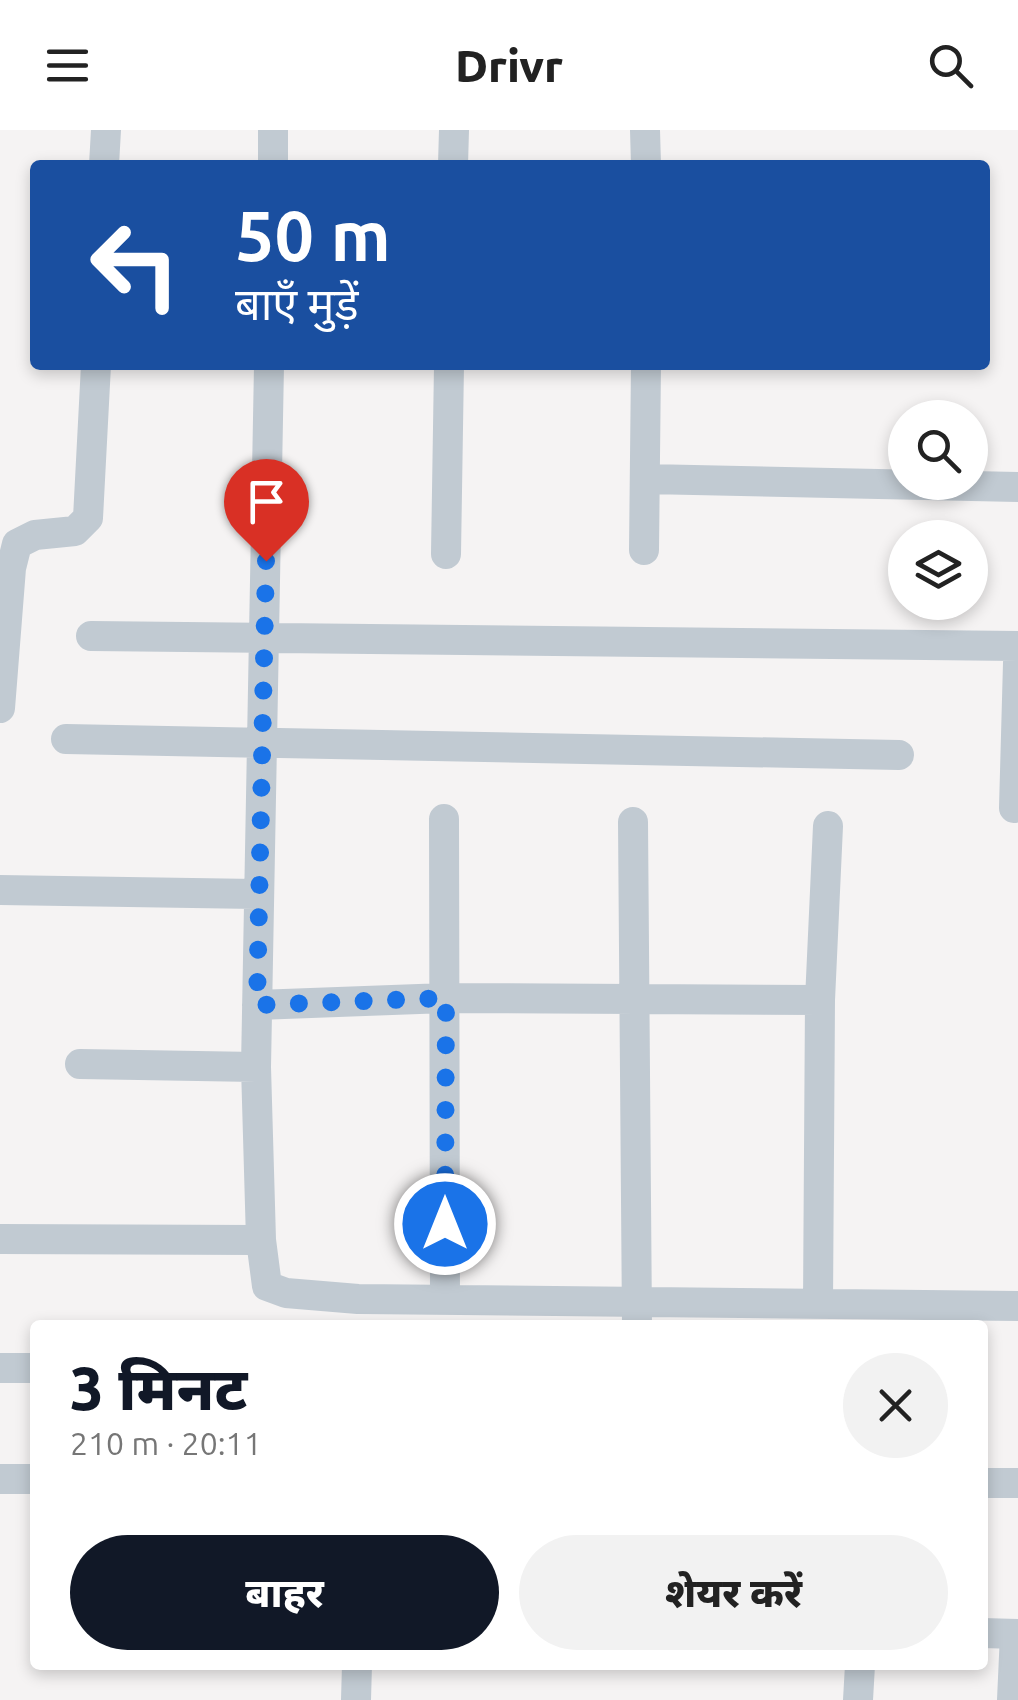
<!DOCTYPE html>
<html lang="hi">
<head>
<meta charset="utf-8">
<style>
	body { margin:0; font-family:Ubuntu,"Noto Sans Devanagari",sans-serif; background:#f2f2f2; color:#222; height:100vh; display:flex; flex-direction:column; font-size:38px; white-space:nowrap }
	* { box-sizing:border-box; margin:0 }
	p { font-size:32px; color:#767676 }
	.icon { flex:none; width:55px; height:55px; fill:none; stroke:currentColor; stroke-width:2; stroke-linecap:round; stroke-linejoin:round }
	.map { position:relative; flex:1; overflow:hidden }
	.details { position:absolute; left:30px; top:1190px; width:958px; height:350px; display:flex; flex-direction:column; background:#fff; border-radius:10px; box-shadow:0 5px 15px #0003 }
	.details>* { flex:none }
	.banner { position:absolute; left:30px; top:30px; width:960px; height:210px; border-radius:10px; box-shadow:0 5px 15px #0003; background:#1a4fa0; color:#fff; overflow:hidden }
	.fabs { position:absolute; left:888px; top:270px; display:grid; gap:20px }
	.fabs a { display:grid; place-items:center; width:100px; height:100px; border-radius:50%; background:#fff; box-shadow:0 5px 15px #0003; font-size:50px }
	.pin { position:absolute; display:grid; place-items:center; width:85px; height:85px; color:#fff; margin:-102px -42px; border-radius:50% 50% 50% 0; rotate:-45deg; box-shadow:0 0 10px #0007 }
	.pin .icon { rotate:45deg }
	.me { position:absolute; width:110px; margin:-55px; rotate:0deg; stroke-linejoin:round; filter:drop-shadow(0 0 8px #0008) }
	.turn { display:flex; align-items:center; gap:35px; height:210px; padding:0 40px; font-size:45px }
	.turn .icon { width:130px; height:130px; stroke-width:2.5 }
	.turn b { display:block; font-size:70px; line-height:85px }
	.round { display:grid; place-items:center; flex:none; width:105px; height:105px; border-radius:52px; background:#f2f2f2 }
	.headline { display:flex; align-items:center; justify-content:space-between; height:170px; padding:0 40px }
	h1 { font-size:60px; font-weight:800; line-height:75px; color:#111827 }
	.button { display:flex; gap:20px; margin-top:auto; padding:20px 40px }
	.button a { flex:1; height:115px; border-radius:60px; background:#111827; color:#fff; font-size:40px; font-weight:800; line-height:115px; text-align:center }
	.button a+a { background:#f2f2f2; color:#222 }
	header { display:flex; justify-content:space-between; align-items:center; height:130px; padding:0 40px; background:#fff; font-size:45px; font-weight:800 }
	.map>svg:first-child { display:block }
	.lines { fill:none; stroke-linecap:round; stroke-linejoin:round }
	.minor { stroke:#c1cad2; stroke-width:30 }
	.route { stroke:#1a73e8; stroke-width:18; stroke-dasharray:0 32.4 }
</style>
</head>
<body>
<header><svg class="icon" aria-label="menu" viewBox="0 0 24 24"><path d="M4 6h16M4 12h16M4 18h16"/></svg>Drivr<svg class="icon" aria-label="search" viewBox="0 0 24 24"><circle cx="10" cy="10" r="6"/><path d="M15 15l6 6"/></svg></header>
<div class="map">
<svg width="1018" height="1570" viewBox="0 0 1018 1570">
	<rect width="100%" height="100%" fill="#f5f3f3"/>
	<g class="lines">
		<path class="minor" d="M 645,0 L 646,35
			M 104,35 L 106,0
			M 273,35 L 273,0
			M 453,35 L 454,0
			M 269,235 L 256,937 L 261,1110 L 267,1156 L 286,1163 L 358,1169 L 1018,1176
			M 647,349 L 1018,357
			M 644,420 L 646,235
			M 446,424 L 449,235
			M 91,506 L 1018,516
			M 0,578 L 11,438 L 17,414 L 35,405 L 75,401 L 88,388 L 96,235
			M 66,609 L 899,625
			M 1014,678 L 1018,533
			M 444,689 L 445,1169
			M 633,692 L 637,1195
			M 0,760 L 259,764
			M 257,875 L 446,868 L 820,870
			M 80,934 L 256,937
			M 0,1109 L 261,1110
			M 818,1174 L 820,870 L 828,696
			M 0,1238 L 35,1238
			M 0,1349 L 35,1349
			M 982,1353 L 1018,1353
			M 982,1503 L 1018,1504
			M 356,1570 L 357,1535
			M 858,1570 L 860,1535
			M 1012,1570 L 1015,1504"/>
	</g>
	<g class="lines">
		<path class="route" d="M 266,431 L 257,875 L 446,868 L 445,1094"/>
	</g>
</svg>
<div class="fabs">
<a><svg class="icon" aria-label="search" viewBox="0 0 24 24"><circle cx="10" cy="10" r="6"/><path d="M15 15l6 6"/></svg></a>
<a><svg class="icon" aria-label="layers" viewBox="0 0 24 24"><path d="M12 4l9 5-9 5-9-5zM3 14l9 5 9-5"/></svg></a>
</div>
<div class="pin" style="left:266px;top:431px;background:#d93025"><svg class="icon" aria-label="arrive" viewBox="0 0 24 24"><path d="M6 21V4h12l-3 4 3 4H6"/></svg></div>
<svg class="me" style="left:445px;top:1094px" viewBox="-20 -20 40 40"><circle r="17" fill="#1a73e8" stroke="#fff" stroke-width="3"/><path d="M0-11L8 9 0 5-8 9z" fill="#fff"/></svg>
<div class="banner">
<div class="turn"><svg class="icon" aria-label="left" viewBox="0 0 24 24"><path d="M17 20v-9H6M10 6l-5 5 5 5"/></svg><div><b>50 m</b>बाएँ मुड़ें</div></div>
</div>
<section class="details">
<div class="headline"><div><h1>3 मिनट</h1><p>210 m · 20:11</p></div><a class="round"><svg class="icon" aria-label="close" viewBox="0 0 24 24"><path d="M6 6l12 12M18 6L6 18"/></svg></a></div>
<div class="button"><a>बाहर</a><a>शेयर करें</a></div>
</section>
</div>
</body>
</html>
